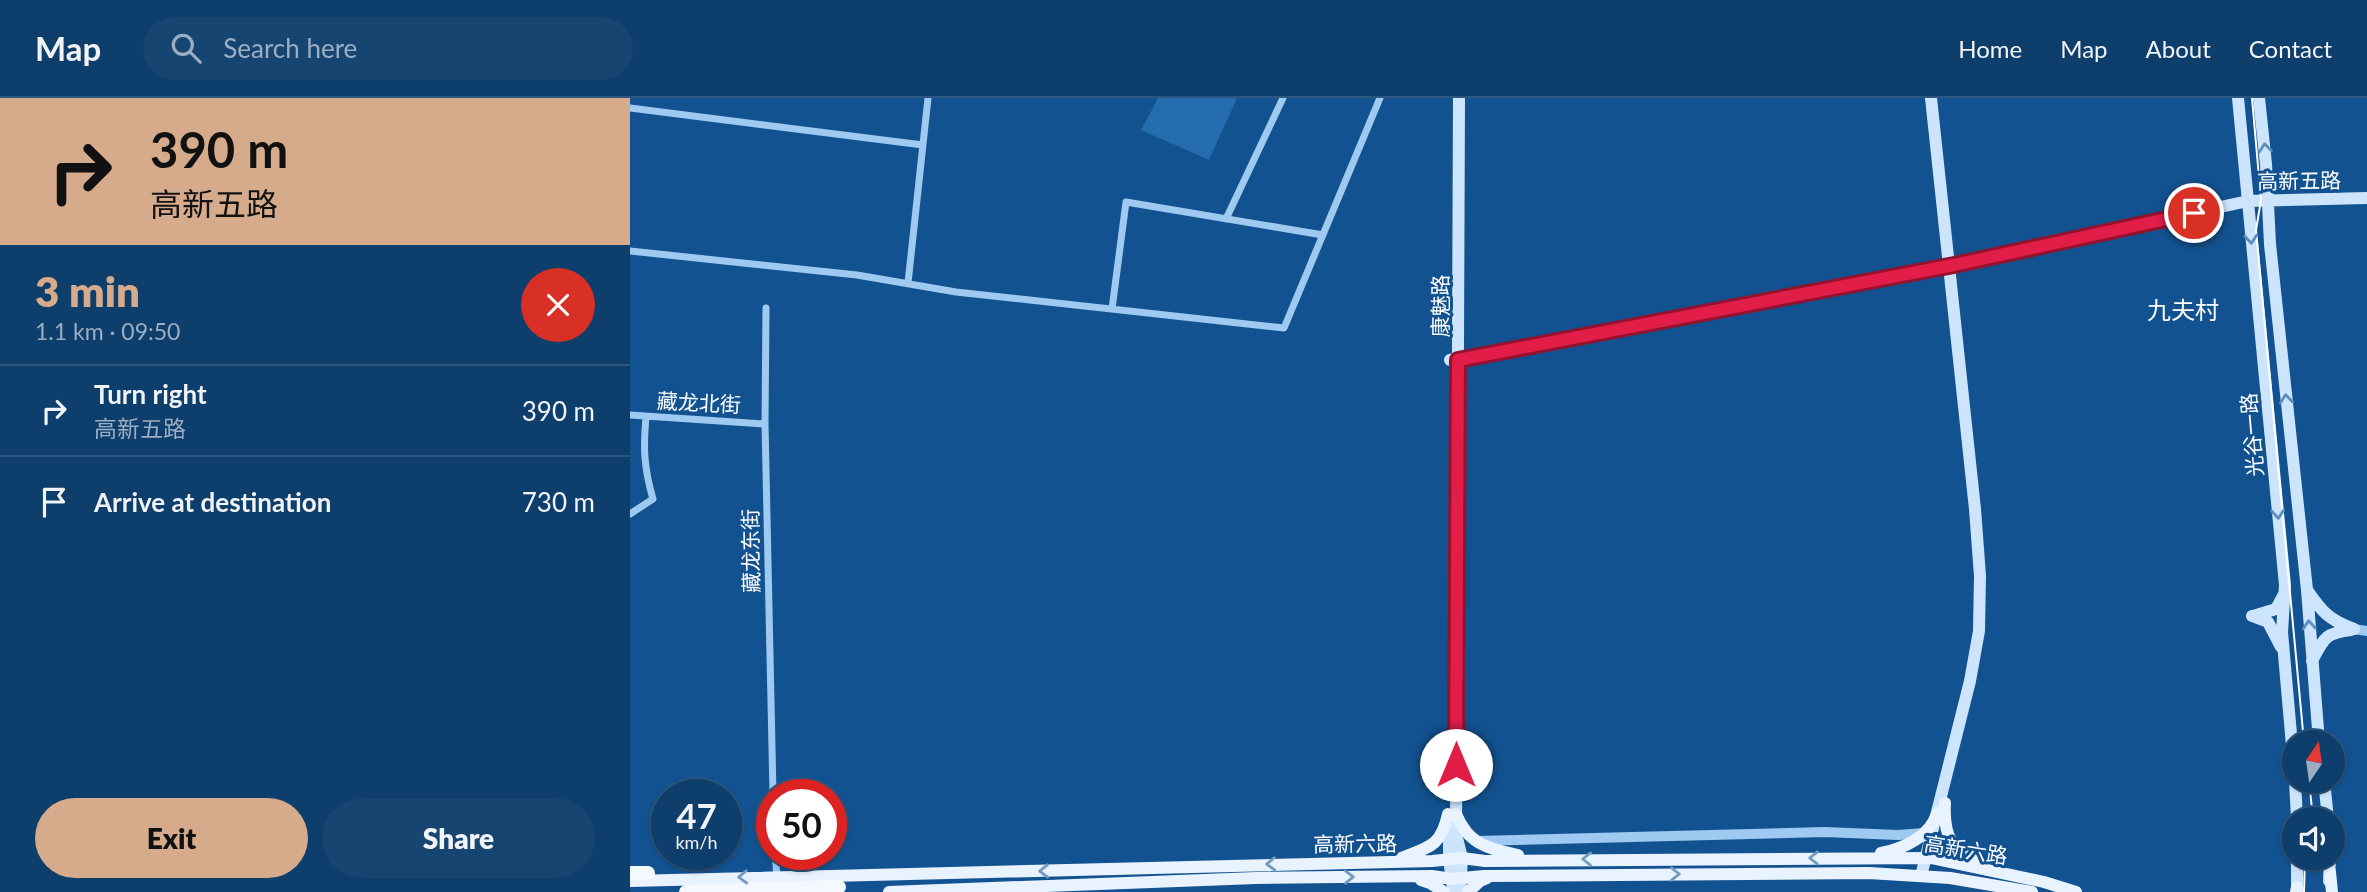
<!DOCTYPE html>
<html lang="en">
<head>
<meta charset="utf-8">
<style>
	body { margin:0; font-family:Lato,"Noto Sans SC",sans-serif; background:#174572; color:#f1f3f6; height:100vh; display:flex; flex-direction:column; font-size:26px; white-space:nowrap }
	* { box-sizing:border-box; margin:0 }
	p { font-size:23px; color:#9baec2 }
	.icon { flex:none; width:38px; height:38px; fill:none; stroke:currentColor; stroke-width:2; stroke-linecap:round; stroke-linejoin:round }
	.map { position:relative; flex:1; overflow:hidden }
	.drawer { display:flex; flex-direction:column; background:#0e3e6c; width:630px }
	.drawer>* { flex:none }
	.guide { background:#d6ab8b; color:#111; overflow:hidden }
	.needle { width:46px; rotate:13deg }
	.fabs { position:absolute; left:1652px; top:632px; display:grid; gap:14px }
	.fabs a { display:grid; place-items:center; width:63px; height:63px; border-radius:50%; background:#0e3e6c; box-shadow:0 2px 5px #0004,0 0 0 2px #2e577f; font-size:35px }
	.speed { position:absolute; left:21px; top:681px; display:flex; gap:14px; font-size:35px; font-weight:700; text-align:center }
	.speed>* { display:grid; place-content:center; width:91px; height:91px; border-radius:50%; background:#0e3e6c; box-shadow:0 2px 5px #0004,0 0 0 2px #2e577f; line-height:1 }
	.speed small { font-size:18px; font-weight:400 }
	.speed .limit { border:10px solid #d22; background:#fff; color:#111 }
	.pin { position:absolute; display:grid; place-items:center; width:60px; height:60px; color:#fff; margin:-30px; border:4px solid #fff; border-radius:50%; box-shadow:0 2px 7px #0007 }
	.me { position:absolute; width:77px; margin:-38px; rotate:0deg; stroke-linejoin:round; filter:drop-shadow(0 0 5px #0008) }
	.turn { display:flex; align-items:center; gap:24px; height:147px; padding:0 35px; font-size:32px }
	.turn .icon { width:91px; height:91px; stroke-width:2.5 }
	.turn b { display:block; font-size:49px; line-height:60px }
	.round { display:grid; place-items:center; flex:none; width:74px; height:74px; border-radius:37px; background:#174572 }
	.headline { display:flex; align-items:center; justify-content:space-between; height:119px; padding:0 35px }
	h1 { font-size:42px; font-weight:800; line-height:52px; color:#d6ab8b }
	.button { display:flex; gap:14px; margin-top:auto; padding:14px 35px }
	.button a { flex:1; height:80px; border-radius:42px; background:#d6ab8b; color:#111; font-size:28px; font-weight:800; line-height:80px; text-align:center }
	.button a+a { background:#174572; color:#f1f3f6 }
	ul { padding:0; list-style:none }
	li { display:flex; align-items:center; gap:21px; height:91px; padding:0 35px; border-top:2px solid #2e577f }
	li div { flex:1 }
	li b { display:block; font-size:26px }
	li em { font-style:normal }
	header { display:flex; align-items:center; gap:42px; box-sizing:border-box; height:98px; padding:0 35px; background:#0e3e6c; border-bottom:2px solid #2e577f }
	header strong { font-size:33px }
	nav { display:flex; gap:38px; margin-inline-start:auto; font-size:24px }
	.search { width:490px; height:63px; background:#174572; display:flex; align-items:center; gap:18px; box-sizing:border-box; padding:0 24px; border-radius:38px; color:#9baec2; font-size:26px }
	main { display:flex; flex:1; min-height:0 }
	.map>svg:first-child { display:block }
	.green { fill:#256caf }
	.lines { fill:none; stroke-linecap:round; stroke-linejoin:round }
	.minor { stroke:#9ecaf1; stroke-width:7 }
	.tertiary { stroke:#9ecaf1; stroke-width:10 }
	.secondary { stroke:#cde5fc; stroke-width:12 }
	.primary { stroke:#e9f3ff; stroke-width:12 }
	.trunk { stroke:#f4f9ff; stroke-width:14 }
	.tram { stroke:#fff; stroke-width:2 }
	.trunk-bridge { stroke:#f4f9ff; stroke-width:14 }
	.oneway { stroke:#5d8dbb }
	.oneway2 { stroke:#739ac2 }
	.route-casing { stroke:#92132f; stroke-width:18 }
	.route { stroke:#e11d48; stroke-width:12 }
	.labels { text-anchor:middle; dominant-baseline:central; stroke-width:6; stroke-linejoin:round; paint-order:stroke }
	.street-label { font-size:21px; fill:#fff; stroke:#135290 }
	.quarter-label { font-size:24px; fill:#fff; stroke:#135290 }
</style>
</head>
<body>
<header>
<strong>Map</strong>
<div class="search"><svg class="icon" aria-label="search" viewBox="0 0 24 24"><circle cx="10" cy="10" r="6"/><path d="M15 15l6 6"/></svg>Search here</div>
<nav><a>Home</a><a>Map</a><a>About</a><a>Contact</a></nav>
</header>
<main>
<section class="drawer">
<div class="guide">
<div class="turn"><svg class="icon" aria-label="right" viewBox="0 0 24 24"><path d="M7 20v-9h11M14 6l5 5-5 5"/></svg><div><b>390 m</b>高新五路</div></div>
</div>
<div class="headline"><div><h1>3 min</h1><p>1.1 km · 09:50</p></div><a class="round" style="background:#d93025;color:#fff"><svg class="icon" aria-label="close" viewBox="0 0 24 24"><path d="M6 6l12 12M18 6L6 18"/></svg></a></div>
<ul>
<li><svg class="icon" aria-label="right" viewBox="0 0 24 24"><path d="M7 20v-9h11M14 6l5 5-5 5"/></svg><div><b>Turn right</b><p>高新五路</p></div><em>390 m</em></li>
<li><svg class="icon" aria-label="arrive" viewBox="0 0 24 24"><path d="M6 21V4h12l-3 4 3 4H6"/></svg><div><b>Arrive at destination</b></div><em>730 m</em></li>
</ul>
<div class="button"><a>Exit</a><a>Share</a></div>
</section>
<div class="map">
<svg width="1737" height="794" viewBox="0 0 1737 794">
	<rect width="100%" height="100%" fill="#135290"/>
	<path class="green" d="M 528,0 L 607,0 L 579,62 L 511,32 Z"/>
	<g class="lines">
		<path class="minor" d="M 0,10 L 293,47
			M 596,121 L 653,0
			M 0,153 L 227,177 L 326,194 L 654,230 L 750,0
			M 278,185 L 298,0
			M 136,210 L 135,326 L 143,696
			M 482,211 L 496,104 L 693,137
			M 0,317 L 135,326
			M 0,416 L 23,401 C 14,370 13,350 16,319
			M 145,756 L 147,778"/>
		<path class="tertiary" d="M 1724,531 L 1737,533
			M 846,743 L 1194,734 L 1268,737 L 1294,735"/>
		<path class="secondary" d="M 829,0 L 826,736 L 832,760 L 830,794
			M 1608,0 L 1655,487 L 1652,534 L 1664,670
			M 1629,0 L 1636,66 L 1640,146 L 1677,492 L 1689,644
			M 820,262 L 1319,168 L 1618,103 L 1737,100
			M 1677,492 C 1692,514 1699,522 1724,531
			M 1622,518 L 1638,524 L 1651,549
			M 1623,518 L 1646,511 L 1654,496
			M 1682,563 C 1694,540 1695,535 1721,532
			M 1665,682 L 1667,721
			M 1694,682 L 1698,721
			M 819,728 L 819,761 L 823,790
			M 1291,778 L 1340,583 L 1349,533 L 1350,478 L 1345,411 L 1301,0
			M 1699,783 L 1700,760
			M 1667,794 L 1667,760"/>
		<path class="primary" d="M 1315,705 C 1313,740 1322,753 1354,767
			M 826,716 C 839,747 857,750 888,757
			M 1251,755 C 1273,751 1301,738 1307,715
			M 771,760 C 800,749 811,748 818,716
			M 1700,774 L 1702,794
			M 791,782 L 800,785 L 814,794
			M 0,783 L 802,763 L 832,760 L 855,763 L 1301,760 L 1414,784 L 1446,794
			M 259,794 L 626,780 L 802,778 L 822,781 L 854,778 L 1239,775 L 1320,780 L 1402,794
			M 838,794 L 850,783 L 857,780
			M 1666,794 L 1667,789"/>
		<path class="trunk" d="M 0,775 L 18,775"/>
		<path class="tram" d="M 1622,0 L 1631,102 L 1626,132 L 1674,644
			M 1679,682 L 1683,721
			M 1674,794 L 1675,760"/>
		<path class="trunk-bridge" d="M 56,794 L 209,789"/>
	</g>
	<defs><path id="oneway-chevron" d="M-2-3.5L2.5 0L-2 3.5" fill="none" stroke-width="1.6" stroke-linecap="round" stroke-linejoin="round" transform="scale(1.75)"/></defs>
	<g class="oneway">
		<use href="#oneway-chevron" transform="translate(1635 50) rotate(-96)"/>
		<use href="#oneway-chevron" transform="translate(1621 141) rotate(85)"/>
		<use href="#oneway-chevron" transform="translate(1656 301) rotate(-96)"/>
		<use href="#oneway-chevron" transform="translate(1648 416) rotate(85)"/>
		<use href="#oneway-chevron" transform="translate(1679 527) rotate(-94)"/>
	</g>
	<g class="oneway2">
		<use href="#oneway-chevron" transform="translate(1184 760) rotate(180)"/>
		<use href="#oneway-chevron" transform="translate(957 761) rotate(180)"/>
		<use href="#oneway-chevron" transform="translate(641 766) rotate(178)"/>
		<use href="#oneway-chevron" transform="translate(414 773) rotate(179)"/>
		<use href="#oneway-chevron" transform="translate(1045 776)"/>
		<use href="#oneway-chevron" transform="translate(113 779) rotate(178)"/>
		<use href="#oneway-chevron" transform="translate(719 779) rotate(-1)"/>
	</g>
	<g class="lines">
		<defs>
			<path id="route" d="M 826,667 L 828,262 L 1324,167 L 1564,115"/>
		</defs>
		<use href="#route" class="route-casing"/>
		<use href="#route" class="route"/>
	</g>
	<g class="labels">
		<g class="street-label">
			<text transform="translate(1669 82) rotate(-1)">高新五路</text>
			<text transform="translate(809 208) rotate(-90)">康魅路</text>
			<text transform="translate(69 304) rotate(3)">藏龙北街</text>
			<text transform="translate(1621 337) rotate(-95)">光谷一路</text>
			<text transform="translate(120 453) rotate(-91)">藏龙东街</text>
			<text transform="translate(725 745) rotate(-1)">高新六路</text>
			<text transform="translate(1336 751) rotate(9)">高新六路</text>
		</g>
		<g class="quarter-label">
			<text x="1553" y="211">九夫村</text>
		</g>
	</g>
</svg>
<div class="fabs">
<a><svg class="needle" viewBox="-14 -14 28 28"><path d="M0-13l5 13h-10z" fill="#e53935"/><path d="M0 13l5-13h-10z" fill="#9baec2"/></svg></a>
<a><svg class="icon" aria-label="sound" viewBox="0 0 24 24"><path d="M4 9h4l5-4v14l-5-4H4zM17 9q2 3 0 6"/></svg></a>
</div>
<div class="speed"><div>47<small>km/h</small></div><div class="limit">50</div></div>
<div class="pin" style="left:1564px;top:115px;background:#d93025"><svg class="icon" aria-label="arrive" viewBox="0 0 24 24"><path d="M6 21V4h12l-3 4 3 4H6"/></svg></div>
<svg class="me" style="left:826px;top:667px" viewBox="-20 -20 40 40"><circle r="19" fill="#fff"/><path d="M0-13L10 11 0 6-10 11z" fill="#e11d48"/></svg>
</div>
</main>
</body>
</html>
